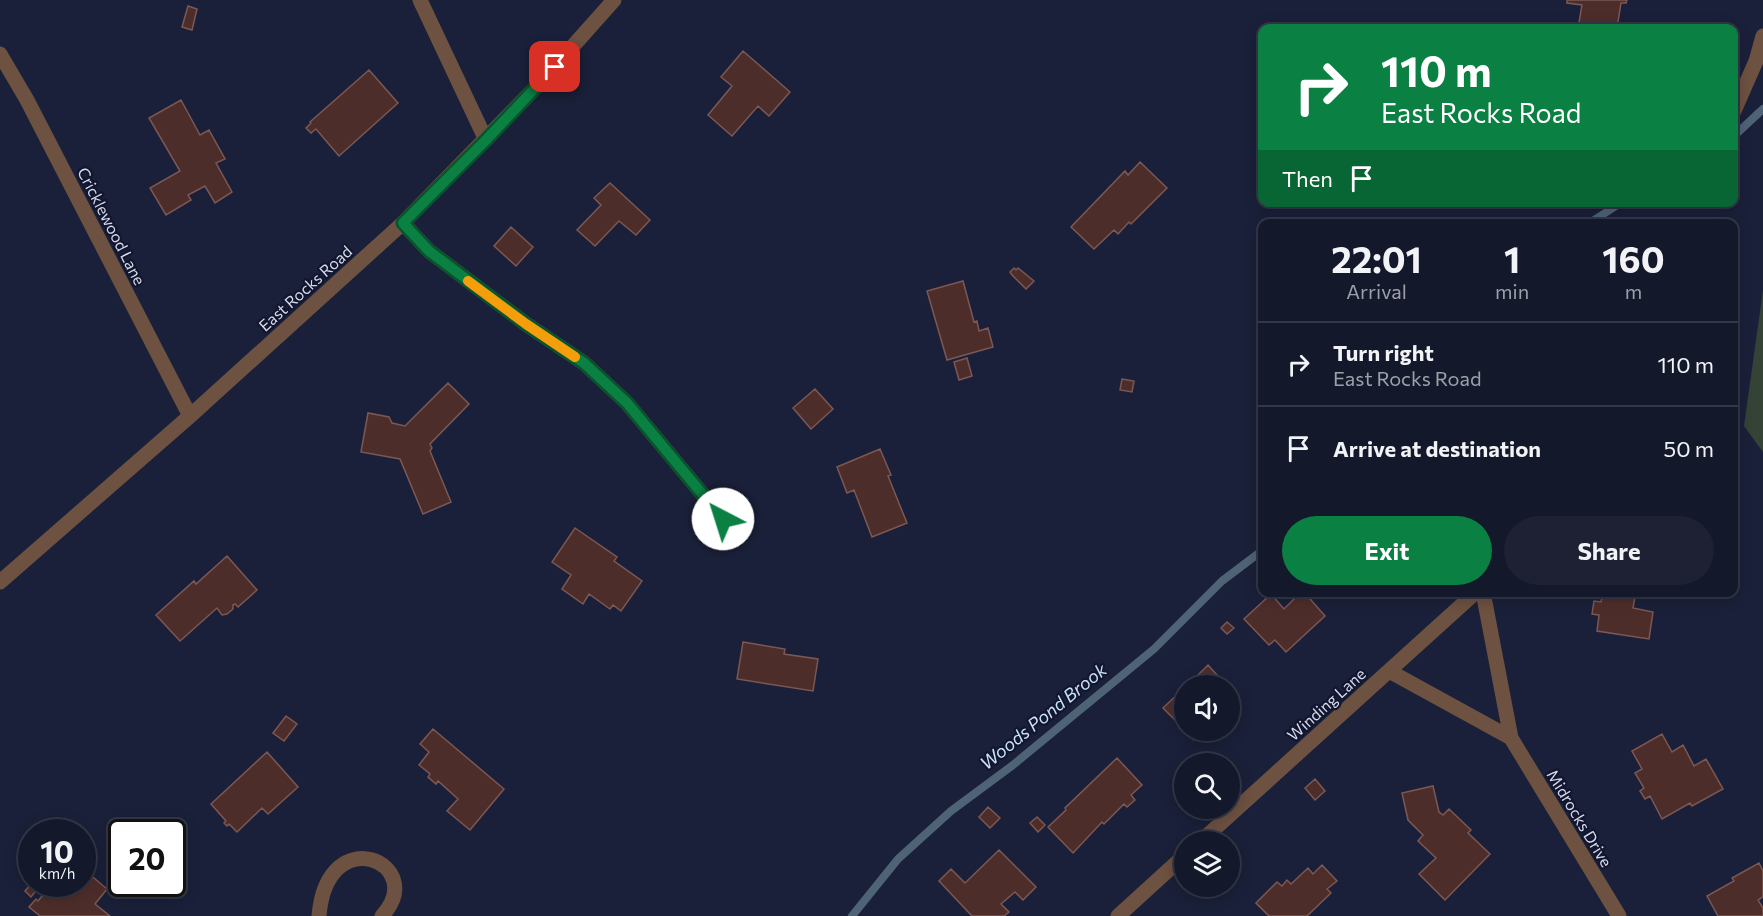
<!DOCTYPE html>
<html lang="en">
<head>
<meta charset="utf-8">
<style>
	body { margin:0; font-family:Commissioner,sans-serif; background:#1d2133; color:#f1f3f6; height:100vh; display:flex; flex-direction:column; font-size:22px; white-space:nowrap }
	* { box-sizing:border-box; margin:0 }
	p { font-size:20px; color:#9da0a9 }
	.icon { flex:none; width:33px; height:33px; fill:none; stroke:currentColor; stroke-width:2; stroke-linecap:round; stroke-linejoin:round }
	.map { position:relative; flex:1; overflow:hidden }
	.side { position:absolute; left:1258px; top:219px; width:480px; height:378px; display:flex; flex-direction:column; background:#14182b; border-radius:12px; box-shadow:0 3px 15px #0003,0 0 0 2px #333747 }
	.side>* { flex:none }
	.hud { position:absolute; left:1258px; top:24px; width:480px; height:183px; border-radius:12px; box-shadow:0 3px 15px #0003,0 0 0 2px #333747; background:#0b8043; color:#fff; overflow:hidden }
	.buttons { position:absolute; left:1174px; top:675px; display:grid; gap:12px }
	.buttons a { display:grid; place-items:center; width:66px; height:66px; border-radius:50%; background:#14182b; box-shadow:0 3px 15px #0003,0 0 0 2px #333747; font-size:30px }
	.speed { position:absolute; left:18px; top:819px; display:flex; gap:12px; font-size:30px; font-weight:700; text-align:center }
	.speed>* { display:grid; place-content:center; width:78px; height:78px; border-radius:50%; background:#14182b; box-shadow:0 3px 15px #0003,0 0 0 2px #333747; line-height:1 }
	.speed small { font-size:15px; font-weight:400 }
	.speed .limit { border:3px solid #111; border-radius:9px; background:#fff; color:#111 }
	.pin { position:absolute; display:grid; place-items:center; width:51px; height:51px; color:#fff; margin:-26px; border-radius:12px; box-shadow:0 3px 9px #0006 }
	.me { position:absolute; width:66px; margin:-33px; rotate:320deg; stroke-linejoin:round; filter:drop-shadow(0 0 4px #0008) }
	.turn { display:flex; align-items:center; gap:21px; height:126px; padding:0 24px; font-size:27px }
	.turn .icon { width:78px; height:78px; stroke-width:2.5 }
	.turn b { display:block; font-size:42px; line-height:51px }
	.then { display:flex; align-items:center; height:57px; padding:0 24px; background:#0003; gap:12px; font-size:22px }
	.eta { display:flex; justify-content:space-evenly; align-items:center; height:102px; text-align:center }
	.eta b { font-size:36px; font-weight:700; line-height:42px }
	.action { display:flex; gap:12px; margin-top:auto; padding:12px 24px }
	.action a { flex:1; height:69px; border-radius:36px; background:#0b8043; color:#fff; font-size:24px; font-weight:700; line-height:69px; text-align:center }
	.action a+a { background:#1d2133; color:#f1f3f6 }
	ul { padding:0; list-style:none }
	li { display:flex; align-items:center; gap:18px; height:84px; padding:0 24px; border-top:2px solid #333747 }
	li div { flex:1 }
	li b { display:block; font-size:22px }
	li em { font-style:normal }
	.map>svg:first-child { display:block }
	.green { fill:#354337 }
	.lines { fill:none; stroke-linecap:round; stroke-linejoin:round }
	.stream { stroke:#4f6377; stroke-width:8 }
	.building { fill:#4d2d2a; stroke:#7c5854; stroke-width:1.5 }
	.minor { stroke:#6d5141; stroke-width:15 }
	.route-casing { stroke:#07532c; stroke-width:15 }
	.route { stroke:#0b8043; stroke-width:10 }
	.slow { stroke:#f59e0b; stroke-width:10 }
	.labels { text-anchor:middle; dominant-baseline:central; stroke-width:4.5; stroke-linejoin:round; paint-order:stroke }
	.street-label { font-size:16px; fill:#d6dbec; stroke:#12162f }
	.water-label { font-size:18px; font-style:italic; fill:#c9e1fa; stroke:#12162f }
</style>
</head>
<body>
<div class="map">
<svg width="1763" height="916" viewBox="0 0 1763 916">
	<rect width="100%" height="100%" fill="#1a2039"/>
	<path class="green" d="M 1763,290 L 1763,452 L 1744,426 Z"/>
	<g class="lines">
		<path class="stream" d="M 1734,136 L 1763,109
			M 1588,224 L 1622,202
			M 852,916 L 898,859 L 951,811 L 1013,765 L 1154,649 L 1222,581 L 1263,550"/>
	</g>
	<path class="building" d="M 1567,0 L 1627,0 L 1626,3 L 1621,3 L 1617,28 L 1578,28 L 1582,5 L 1567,3 Z
		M 188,6 L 197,9 L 192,30 L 182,27 Z
		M 743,51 L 790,92 L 769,116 L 758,106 L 732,136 L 708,115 L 732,86 L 721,77 Z
		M 369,70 L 398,103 L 339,156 L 316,129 L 311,133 L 306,128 L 311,123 L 310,122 Z
		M 181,100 L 200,135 L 209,130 L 225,159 L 216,163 L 232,192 L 215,203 L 205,186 L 188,195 L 191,200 L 166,215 L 150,188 L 180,171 L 149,118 Z
		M 1140,162 L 1167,188 L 1131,224 L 1129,222 L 1118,234 L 1114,230 L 1094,249 L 1071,227 L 1125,171 L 1128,175 Z
		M 610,183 L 650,220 L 636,235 L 619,221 L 595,246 L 577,230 L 601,205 L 594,198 Z
		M 511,227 L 533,247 L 516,266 L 494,246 Z
		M 1014,268 L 1016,270 L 1018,268 L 1034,281 L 1026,289 L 1012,275 L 1010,272 Z
		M 963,281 L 974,322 L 977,321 L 979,331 L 988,328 L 993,347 L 947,360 L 927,291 Z
		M 967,358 L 972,376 L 959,380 L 954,362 Z
		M 1122,379 L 1134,381 L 1132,392 L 1120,390 Z
		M 448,383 L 469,404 L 430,444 L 432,448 L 430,451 L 451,502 L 423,514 L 400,459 L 361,452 L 368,413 L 389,417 L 392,423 L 405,426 Z
		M 815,389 L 833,409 L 811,429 L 793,408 Z
		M 880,449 L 891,475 L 888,476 L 907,523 L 872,537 L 854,490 L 847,493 L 837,467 Z
		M 575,528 L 617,557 L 614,561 L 642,581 L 621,611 L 613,605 L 610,609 L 589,594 L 583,604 L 562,589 L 571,575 L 552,562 Z
		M 227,556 L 257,590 L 238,607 L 235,604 L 233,605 L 233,609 L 227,614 L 222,615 L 217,608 L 180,641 L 156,615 L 194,581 L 196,584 Z
		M 1301,592 L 1304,592 L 1325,616 L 1286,652 L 1275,640 L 1269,645 L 1244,619 L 1271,594 L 1284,609 Z
		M 1603,592 L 1636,592 L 1633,608 L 1653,612 L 1649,639 L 1597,631 L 1599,615 L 1592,614 L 1594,601 L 1601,602 Z
		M 1227,622 L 1234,628 L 1227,634 L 1221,628 Z
		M 743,642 L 785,649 L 784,654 L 818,659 L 813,691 L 737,679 Z
		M 1208,665 L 1227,686 L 1187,686 Z
		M 1185,687 L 1185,730 L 1163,708 Z
		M 286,716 L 297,724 L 284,741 L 273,733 Z
		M 433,729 L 504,789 L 470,830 L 447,811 L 458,799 L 438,781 L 436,784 L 428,777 L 430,774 L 419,765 L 429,752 L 420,744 Z
		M 1185,730 L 1204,730 L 1194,740 Z
		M 1662,734 L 1672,752 L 1683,745 L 1694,766 L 1706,759 L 1723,789 L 1692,806 L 1690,803 L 1662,819 L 1650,796 L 1645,799 L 1640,791 L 1644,788 L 1635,773 L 1642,769 L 1632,751 Z
		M 267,752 L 298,787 L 268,814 L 262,808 L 237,832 L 229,824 L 227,826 L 224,823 L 226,821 L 211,804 Z
		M 1117,758 L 1142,785 L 1131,795 L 1135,800 L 1127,807 L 1124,804 L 1104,824 L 1102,822 L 1073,853 L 1048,827 L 1066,810 L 1065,808 Z
		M 1315,779 L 1325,791 L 1315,800 L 1305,788 Z
		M 1433,786 L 1439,812 L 1443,815 L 1449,809 L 1471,830 L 1468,833 L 1490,854 L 1445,900 L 1419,874 L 1436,858 L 1418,841 L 1423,835 L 1408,820 L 1402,793 Z
		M 988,807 L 1000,818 L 990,828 L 979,817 Z
		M 1037,817 L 1045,825 L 1038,832 L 1030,823 Z
		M 999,850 L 1036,887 L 1023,900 L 1015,892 L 1001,904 L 1009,912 L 1004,916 L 972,916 L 939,881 L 951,869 L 965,883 Z
		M 1759,863 L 1763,871 L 1763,897 L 1758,900 L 1763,908 L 1763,916 L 1718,916 L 1707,896 L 1734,881 L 1732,878 Z
		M 1322,865 L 1337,881 L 1327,889 L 1331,893 L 1307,916 L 1269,916 L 1256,903 L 1277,882 L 1282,886 L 1287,880 L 1291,884 L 1308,868 L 1313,874 Z
		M 87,872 L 107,889 L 95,904 L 110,916 L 40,916 L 29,907 L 36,899 L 38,901 L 52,884 L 71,884 L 74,886 L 77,884 L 82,884 L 82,876 Z
		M 32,883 L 39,887 L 31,897 L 25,891 Z"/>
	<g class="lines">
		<path class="minor" d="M 420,0 L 486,140
			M 0,54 L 27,100 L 190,416
			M 1734,111 L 1756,61 L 1763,36
			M 403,223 L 429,251 L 526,324 L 584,363 L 627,403 L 723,519
			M 0,582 L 190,416 L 403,223 L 541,82 L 614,0
			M 1483,592 L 1511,738 L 1619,916
			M 1389,671 L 1511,738
			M 1200,842 L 1476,592
			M 319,916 C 327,818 430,864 382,916
			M 1118,916 L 1185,855"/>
	</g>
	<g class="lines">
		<defs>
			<path id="route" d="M 555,67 L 486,140 L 403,223 L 429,251 L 526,324 L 584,363 L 627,403 L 723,519"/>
		</defs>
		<use href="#route" class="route-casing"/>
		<use href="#route" class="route"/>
		<path class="slow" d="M 468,281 L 526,324 L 575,357"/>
	</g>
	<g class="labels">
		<g class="street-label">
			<text transform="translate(112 226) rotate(63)">Cricklewood Lane</text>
			<text transform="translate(305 288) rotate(-42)">East Rocks Road</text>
			<text transform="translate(1326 704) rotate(-42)">Winding Lane</text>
			<text transform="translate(1580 818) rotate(59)">Midrocks Drive</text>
		</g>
		<g class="water-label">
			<text transform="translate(1043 716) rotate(-39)">Woods Pond Brook</text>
		</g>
	</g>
</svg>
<div class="buttons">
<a><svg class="icon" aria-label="sound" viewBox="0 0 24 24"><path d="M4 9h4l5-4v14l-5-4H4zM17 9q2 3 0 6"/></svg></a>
<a><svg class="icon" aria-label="search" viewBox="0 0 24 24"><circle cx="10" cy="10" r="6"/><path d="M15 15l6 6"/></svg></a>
<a><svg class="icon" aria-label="layers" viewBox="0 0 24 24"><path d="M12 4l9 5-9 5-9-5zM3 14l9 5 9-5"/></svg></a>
</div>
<div class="speed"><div>10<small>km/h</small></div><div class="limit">20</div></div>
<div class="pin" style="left:555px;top:67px;background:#d93025"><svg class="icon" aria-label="arrive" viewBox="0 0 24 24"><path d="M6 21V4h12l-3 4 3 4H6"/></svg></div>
<svg class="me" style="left:723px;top:519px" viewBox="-20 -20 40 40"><circle r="19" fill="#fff"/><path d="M0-13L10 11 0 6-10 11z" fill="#0b8043"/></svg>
<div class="hud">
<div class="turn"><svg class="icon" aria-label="right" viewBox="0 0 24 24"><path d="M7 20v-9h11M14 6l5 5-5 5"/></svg><div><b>110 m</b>East Rocks Road</div></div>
<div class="then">Then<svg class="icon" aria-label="arrive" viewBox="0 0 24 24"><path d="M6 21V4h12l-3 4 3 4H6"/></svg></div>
</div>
<section class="side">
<div class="eta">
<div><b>22:01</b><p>Arrival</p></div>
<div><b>1</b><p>min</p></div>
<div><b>160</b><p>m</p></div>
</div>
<ul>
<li><svg class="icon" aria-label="right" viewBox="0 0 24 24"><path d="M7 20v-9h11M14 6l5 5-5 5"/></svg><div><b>Turn right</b><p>East Rocks Road</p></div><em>110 m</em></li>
<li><svg class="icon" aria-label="arrive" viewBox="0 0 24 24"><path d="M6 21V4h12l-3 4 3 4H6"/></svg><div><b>Arrive at destination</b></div><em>50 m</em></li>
</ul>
<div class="action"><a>Exit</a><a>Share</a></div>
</section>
</div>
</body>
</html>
